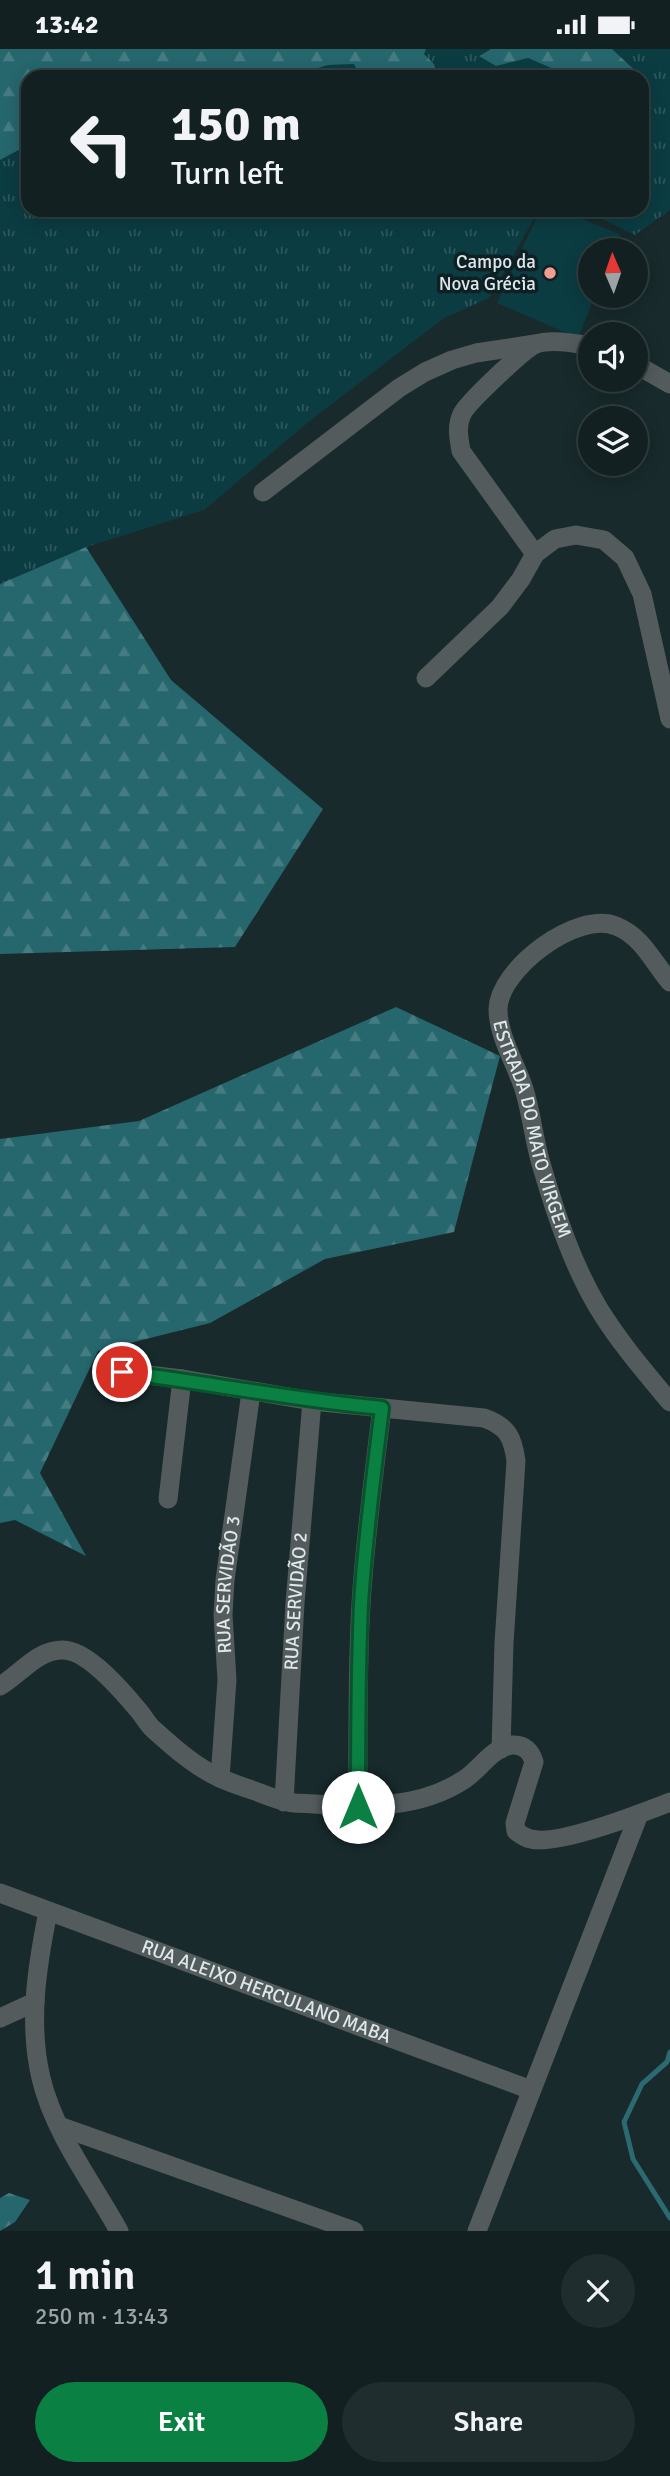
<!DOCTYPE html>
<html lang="en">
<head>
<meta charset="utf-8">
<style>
	body { margin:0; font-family:Signika,sans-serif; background:#1f2d2e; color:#f1f3f6; height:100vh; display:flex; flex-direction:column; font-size:26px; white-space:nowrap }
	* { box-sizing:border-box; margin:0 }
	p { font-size:23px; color:#9ca3a5 }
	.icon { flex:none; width:38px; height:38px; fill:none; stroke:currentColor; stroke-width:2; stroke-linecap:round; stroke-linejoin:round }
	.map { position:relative; height:2182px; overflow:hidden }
	.side { display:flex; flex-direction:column; background:#122021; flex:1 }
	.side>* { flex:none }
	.hud { position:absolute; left:21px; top:21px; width:628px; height:147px; border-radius:21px; box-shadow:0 4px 18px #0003,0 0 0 2px #313e3f; background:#122021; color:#f1f3f6; overflow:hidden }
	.needle { width:46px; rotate:358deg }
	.tools { position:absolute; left:578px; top:189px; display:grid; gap:14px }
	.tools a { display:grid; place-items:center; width:70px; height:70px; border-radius:50%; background:#122021; box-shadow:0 4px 18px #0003,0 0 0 2px #313e3f; font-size:35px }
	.pin { position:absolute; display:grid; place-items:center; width:60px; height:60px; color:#fff; margin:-30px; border:4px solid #fff; border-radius:50%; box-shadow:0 2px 7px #0007 }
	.me { position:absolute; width:77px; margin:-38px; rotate:0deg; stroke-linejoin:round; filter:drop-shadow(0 0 5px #0008) }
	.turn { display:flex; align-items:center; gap:24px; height:147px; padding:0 35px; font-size:32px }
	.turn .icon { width:91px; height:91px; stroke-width:2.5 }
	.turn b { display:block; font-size:49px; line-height:60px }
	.round { display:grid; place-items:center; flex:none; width:74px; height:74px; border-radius:37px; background:#1f2d2e }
	.head { display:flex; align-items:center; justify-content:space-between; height:119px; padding:0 35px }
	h1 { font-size:42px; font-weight:600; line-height:52px }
	.button { display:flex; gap:14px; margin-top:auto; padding:14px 35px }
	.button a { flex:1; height:80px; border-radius:42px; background:#0b8043; color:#fff; font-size:28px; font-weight:600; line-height:80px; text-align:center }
	.button a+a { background:#1f2d2e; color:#f1f3f6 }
	.status { display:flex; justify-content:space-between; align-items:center; height:49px; padding:0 35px; background:#122021; direction:ltr }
	.status svg { height:19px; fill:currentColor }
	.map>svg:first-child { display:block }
	.grass { fill:url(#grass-tufts) }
	.forest { fill:url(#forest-firs) }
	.pitch { fill:#0b3c42 }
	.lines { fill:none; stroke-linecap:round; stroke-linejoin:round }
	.stream { stroke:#2b6a71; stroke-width:5 }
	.minor { stroke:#535b5c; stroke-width:19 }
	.route-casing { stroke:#07532c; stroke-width:18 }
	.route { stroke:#0b8043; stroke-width:12 }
	.poi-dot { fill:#f59c92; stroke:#0e2023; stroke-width:2.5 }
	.labels { text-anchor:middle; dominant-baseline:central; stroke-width:7; stroke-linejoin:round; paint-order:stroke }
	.poi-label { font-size:19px; fill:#dde8ea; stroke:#0e2023; text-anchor:end }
	.street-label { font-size:19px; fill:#dde8ea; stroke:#0e2023 }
</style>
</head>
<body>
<div class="status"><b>13:42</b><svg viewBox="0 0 49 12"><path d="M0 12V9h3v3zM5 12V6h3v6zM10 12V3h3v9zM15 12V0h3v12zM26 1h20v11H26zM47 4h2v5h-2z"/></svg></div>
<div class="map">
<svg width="670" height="2182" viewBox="0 0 670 2182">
	<defs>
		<pattern id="grass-tufts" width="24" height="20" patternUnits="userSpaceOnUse" patternTransform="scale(1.75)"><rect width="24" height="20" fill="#0b3c42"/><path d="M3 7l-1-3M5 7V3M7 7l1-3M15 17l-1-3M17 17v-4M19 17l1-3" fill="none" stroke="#2e585d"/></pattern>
		<pattern id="forest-firs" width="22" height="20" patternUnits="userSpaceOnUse" patternTransform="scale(1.75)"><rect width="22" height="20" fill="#26666d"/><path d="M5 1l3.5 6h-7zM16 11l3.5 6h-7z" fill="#457c82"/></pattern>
	</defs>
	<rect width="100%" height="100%" fill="#182a2c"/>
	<path class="grass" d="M 426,0 L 491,0 L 479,6 L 496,17 L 528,9 L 572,28 L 438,28 L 434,15 L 424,5 Z
		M 612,0 L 670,0 L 670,161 L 635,186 L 584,161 L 642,161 L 642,28 L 637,28 L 639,24 Z
		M 355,15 L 360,28 L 289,28 L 328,16 Z
		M 28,96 L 28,161 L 539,161 L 489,249 L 444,269 L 312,370 L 204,461 L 86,498 L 0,535 L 0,111 Z"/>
	<path class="forest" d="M 0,0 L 426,0 L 424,5 L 434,15 L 438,28 L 360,28 L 354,15 L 328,16 L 289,28 L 28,28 L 28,96 L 0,111 Z
		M 491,0 L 612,0 L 639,25 L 637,28 L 572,28 L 528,9 L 496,17 L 479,7 Z
		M 86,498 L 171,631 L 323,760 L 235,898 L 0,905 L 0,535 Z
		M 396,958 L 500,1007 L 454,1183 L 325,1210 L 210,1274 L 98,1302 L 40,1424 L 86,1507 L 15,1471 L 0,1474 L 0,1090 L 139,1072 Z
		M 9,2144 L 30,2151 L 15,2173 L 0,2182 L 0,2149 Z"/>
	<path class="pitch" d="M 540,161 L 559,161 L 620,185 L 614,201 L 590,201 L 590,247 L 595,247 L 578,289 L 497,254 Z"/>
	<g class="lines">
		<path class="stream" d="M 670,2003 L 667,2013 L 642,2035 L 624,2073 L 633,2110 L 670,2169"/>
		<g class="minor">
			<path d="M 635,315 L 670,335"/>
			<path d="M 263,443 L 399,339 L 425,323 L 452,311 L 476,304 L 535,295"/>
			<path d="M 535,505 L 461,402 C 459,390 456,377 462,365 C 467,354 525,299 536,295 C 550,290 575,294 590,297"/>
			<path d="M 426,629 L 500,558 L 521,530 L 535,505 L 555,490 L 576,486 L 604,491 L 625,509 L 642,545 L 670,670"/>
			<path id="s1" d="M 670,933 C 653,913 642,887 616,877 C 577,861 499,920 498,960 C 498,987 516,1015 524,1040 C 532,1066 534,1093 542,1118 C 556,1166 573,1217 599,1260 C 620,1294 645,1323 670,1353"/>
			<path d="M 122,1323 L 182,1330 L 312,1352 L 484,1369 C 507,1377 513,1388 516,1412 L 504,1594 L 501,1700"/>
			<path d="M 168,1450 L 182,1330"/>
			<path d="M 0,1637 C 21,1625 36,1601 63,1601 C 88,1601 124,1644 139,1662 C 144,1668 147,1674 152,1679 C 172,1697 195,1718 220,1729 C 231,1734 243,1738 255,1742 C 268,1747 281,1753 295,1754 C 353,1757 414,1764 465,1730 C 480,1720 493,1698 512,1696 C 524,1695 531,1702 534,1713 L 515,1774 L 516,1782 C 520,1785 525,1789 531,1790 C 557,1797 642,1764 670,1753"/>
			<path id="s2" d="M 220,1729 L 227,1631 L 223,1566 L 225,1531 L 251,1343"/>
			<path id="s3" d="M 284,1753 L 295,1554 L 312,1352"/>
			<path d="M 358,1758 C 358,1690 357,1623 361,1555 C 365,1489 374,1424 382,1359"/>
			<path id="s4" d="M 0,1844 L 531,2041"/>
			<path d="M 48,1863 C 37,1917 28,1974 41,2029 C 54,2084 92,2133 119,2182"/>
			<path d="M 0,1969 L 35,1953"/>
			<path d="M 59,2077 L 354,2182"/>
			<path d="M 477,2182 L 639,1765"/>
		</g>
	</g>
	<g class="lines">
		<defs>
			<path id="route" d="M 122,1323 C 209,1334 295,1351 382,1359 C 374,1424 365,1489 361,1555 C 358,1623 358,1690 358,1758"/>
		</defs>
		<use href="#route" class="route-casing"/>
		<use href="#route" class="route"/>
	</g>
	<circle class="poi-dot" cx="550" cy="224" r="7"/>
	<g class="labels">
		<g class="poi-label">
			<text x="536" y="213">Campo da<tspan x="536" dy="22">Nova Grécia</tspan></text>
		</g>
		<g class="street-label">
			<text stroke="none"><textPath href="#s1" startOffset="362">ESTRADA DO MATO VIRGEM</textPath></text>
			<text stroke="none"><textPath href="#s2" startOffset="194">RUA SERVIDÃO 3</textPath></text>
			<text stroke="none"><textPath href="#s3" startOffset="201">RUA SERVIDÃO 2</textPath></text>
			<text stroke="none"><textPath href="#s4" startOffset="284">RUA ALEIXO HERCULANO MABA</textPath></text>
		</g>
	</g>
</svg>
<div class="tools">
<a><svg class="needle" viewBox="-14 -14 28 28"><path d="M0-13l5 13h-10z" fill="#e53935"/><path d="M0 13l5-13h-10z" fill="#9ca3a5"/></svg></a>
<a><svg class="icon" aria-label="sound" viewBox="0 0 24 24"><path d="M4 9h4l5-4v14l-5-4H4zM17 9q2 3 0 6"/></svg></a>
<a><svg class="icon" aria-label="layers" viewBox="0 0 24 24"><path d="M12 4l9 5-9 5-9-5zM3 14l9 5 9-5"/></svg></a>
</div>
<div class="pin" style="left:122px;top:1323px;background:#d93025"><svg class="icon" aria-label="arrive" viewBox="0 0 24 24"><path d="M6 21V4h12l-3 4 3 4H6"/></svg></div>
<svg class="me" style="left:358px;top:1758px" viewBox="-20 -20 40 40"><circle r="19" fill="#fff"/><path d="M0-13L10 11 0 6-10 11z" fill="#0b8043"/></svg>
<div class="hud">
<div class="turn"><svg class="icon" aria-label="left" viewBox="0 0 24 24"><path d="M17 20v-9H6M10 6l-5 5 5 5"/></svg><div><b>150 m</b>Turn left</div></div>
</div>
</div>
<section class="side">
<div class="head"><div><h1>1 min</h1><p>250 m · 13:43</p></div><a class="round"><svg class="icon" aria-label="close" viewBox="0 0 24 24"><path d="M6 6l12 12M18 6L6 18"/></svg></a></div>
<div class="button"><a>Exit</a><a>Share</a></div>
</section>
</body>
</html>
